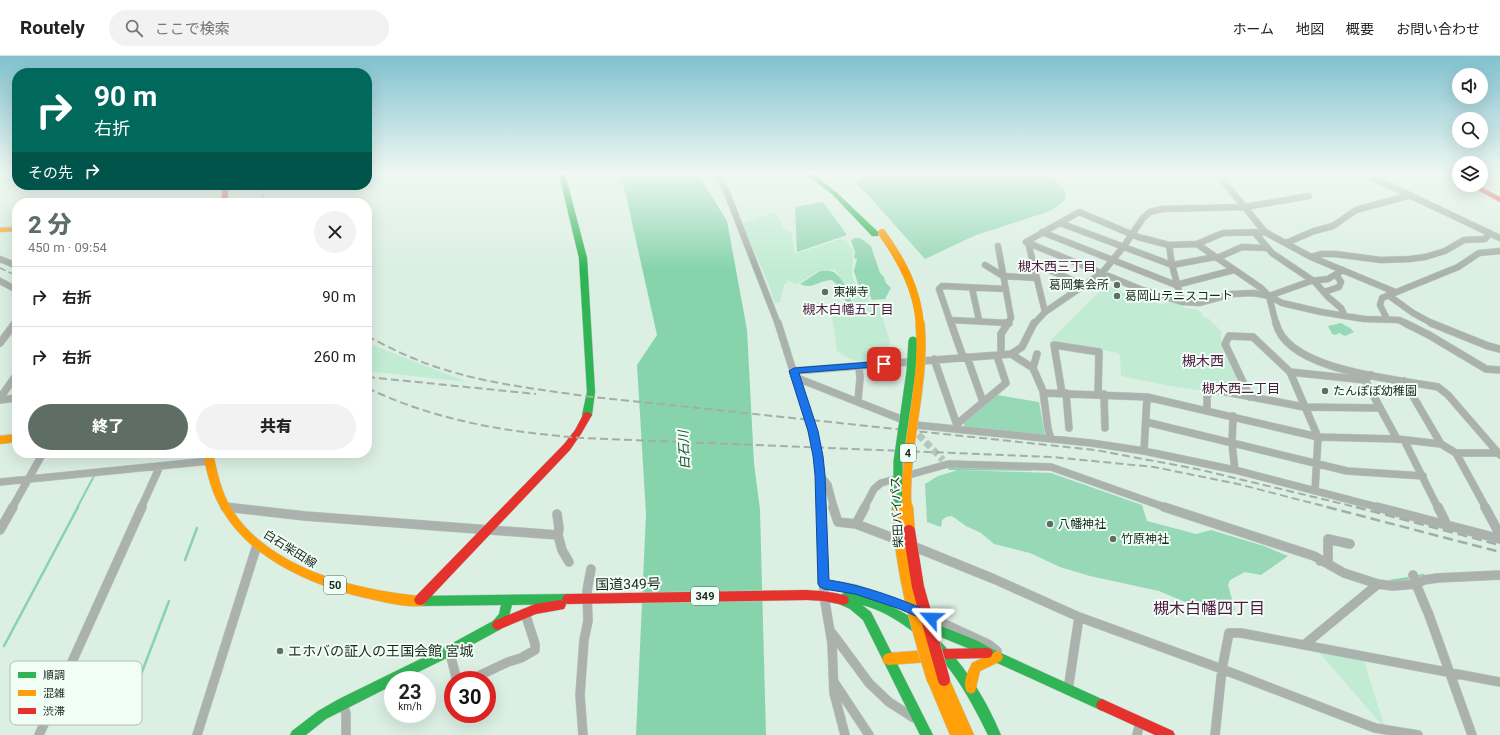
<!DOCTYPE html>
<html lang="ja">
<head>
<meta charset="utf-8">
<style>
	body { margin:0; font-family:Roboto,"Noto Sans JP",sans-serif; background:#f2f2f2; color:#222; height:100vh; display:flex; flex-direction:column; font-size:15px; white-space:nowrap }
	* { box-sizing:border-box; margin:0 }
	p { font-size:13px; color:#767676 }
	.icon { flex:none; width:22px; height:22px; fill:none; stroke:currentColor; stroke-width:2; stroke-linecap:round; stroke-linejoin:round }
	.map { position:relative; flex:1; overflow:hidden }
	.drawer { position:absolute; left:12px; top:142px; width:360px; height:260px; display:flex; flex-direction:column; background:#fff; border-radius:16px; box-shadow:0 4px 16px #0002 }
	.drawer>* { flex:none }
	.top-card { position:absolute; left:12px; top:12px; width:360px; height:122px; border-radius:16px; box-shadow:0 4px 16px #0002; background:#00695c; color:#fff; overflow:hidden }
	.buttons { position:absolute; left:1452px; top:12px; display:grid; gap:8px }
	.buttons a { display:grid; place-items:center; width:36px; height:36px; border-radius:50%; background:#fff; box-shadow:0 4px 16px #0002; font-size:20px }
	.speed { position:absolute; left:384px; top:615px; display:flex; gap:8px; font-size:20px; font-weight:700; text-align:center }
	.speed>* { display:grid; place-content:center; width:52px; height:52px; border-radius:50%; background:#fff; box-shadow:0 4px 16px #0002; line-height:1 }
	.speed small { font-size:10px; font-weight:400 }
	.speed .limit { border:6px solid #d22; background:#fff; color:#111 }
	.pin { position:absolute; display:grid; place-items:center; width:34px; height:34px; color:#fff; margin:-17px; border-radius:8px; box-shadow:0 2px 6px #0006 }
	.me { position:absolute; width:44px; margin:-22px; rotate:295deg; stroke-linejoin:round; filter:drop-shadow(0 0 3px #0008) }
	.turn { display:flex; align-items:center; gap:14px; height:84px; padding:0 16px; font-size:18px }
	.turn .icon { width:52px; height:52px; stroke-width:2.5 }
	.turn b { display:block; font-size:28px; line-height:34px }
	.then { display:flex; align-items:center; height:38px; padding:0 16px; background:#0003; gap:8px; font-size:15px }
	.round { display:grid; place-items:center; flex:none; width:42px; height:42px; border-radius:21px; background:#f2f2f2 }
	.summary { display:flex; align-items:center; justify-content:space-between; height:68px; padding:0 16px }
	h1 { font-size:24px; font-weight:800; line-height:30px; color:#5e6e64 }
	.button { display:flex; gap:8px; margin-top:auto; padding:8px 16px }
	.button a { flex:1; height:46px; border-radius:24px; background:#5e6e64; color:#fff; font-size:16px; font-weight:800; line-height:46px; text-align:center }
	.button a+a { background:#f2f2f2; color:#222 }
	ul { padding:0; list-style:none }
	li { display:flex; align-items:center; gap:12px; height:60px; padding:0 16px; border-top:1px solid #e0e0e0 }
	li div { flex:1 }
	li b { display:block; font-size:15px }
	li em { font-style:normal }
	header { display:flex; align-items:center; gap:24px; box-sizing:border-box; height:56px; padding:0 20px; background:#fff; border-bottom:1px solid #e0e0e0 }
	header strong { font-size:19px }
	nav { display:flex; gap:22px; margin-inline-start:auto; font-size:14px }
	.search { width:280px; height:36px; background:#f2f2f2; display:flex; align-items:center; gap:10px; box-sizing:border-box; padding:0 14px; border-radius:22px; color:#767676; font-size:15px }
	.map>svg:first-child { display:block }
	.green { fill:#c1ecd3 }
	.forest { fill:#97d8b6 }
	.water { fill:#87d4ac }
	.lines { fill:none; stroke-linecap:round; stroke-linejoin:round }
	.stream-far1 { stroke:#87d4ac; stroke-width:2 }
	.stream { stroke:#87d4ac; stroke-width:2.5 }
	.street-tunnel { stroke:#b4c7bc; stroke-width:7; stroke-dasharray:7 3.5; stroke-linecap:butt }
	.street-far2-casing { stroke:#bacac1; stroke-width:7 }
	.street-far1-casing { stroke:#bacac1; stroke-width:8 }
	.street-casing { stroke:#bacac1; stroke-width:10 }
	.fast-casing { stroke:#bacac1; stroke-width:1 }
	.slow-casing { stroke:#bacac1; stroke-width:1 }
	.jam-casing { stroke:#bacac1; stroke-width:1 }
	.street-far2 { stroke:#abb2ad; stroke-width:6 }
	.street-far1 { stroke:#abb2ad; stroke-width:7 }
	.street { stroke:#abb2ad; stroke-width:9 }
	.fast { fill:#30b455; fill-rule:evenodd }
	.slow { fill:#ff9f0a; fill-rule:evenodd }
	.jam { fill:#e5322d; fill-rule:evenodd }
	.rail-far2 { stroke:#a3aea7; stroke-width:1.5; stroke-dasharray:6 3.5; stroke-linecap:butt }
	.rail-far1 { stroke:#a3aea7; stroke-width:2; stroke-dasharray:8 4; stroke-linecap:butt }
	.rail { stroke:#a3aea7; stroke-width:2.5; stroke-dasharray:10 5; stroke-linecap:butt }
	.fast-bridge-far1-casing { stroke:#bacac1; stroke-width:10; stroke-linecap:butt }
	.fast-bridge-casing { stroke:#bacac1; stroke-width:13; stroke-linecap:butt }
	.slow-bridge-far2-casing { stroke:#bacac1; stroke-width:8; stroke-linecap:butt }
	.slow-bridge-far1-casing { stroke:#bacac1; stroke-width:10; stroke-linecap:butt }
	.slow-bridge-casing { stroke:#bacac1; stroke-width:13; stroke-linecap:butt }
	.jam-bridge-casing { stroke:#bacac1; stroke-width:13; stroke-linecap:butt }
	.fast-bridge-far1 { stroke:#30b455; stroke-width:9 }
	.fast-bridge { stroke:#30b455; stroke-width:12 }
	.slow-bridge-far2 { stroke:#ff9f0a; stroke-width:8 }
	.slow-bridge-far1 { stroke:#ff9f0a; stroke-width:9 }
	.slow-bridge { stroke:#ff9f0a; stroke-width:12 }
	.jam-bridge { stroke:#e5322d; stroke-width:12 }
	.route { fill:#1a73e8; stroke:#114b97 }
	.poi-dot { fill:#5e6e64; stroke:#f0fef5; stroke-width:1.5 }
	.labels { text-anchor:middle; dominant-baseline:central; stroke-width:4; stroke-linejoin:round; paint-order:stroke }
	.shield { fill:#f0fef5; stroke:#5a6860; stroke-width:1 }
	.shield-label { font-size:11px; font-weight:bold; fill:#1a2820 }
	.poi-label { font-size:12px; fill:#1a2820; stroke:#f0fef5; text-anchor:start }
	.street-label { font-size:12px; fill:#1a2820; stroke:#f0fef5 }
	.neighbourhood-label { font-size:13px; fill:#501842; stroke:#f0fef5 }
	.water-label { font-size:13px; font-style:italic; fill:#234e37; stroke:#f0fef5 }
	.quarter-label { font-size:14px; fill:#501842; stroke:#f0fef5 }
	.near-street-label { font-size:14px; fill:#1a2820; stroke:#f0fef5 }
	.near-poi-label { font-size:14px; fill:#1a2820; stroke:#f0fef5; text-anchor:start }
	.near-neighbourhood-label { font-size:16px; fill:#501842; stroke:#f0fef5 }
	.key { fill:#f0fef5; stroke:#b0beb5; stroke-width:1 }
	.key-label { font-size:11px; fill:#1a2820 }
</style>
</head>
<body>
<header>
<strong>Routely</strong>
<div class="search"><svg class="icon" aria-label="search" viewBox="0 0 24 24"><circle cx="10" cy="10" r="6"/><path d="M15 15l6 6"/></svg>ここで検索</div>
<nav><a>ホーム</a><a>地図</a><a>概要</a><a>お問い合わせ</a></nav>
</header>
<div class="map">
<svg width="1500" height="679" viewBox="0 0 1500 679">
	<rect width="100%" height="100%" fill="#dbefe3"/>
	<path class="green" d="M 776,156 L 784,174 L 791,176 L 795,198 L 840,183 L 847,185 L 853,195 L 852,219 L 854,226 L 869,239 L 868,246 L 878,247 L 890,286 C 887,301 872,306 858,305 C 850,304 843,299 837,295 L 832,260 L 857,259 L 852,245 L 852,241 L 835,213 L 818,215 L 797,228 L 788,225 L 784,229 L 780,247 L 775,247 L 769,229 L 742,168 Z
		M 1106,229 L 1146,246 L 1163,248 L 1170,246 L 1183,249 L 1184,252 L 1196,253 L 1201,256 L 1203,261 L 1209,263 L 1221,275 L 1221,290 L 1243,336 L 1213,330 L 1205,335 L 1170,330 L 1121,320 L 1120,300 L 1118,297 L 1051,284 Z
		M 367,287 L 467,326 L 367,315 Z
		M 1317,594 L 1363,602 L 1384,669 L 1381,668 Z"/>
	<path class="forest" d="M 864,118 L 1049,118 L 1066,136 L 1065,144 L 1050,155 L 976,179 L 925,203 L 868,139 L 856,128 Z
		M 823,146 L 847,179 L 797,196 L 795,151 Z
		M 855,182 L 860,182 L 871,190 L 880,217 L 884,221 L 886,227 L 891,232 L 885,243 L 872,244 L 867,233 L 858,228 L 854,215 L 857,203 L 854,202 L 855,196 L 851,184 Z
		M 820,215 C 825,215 831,214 835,217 C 847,226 851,244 855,257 L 853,258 L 849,253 L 840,232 L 832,224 C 819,224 813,234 800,228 Z
		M 1341,267 L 1350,272 L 1354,276 L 1345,280 L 1339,277 L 1336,279 L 1332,278 L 1328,270 Z
		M 997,339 L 1039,346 L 1045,380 L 967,373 L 964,370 L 964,365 Z
		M 958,414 L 1051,417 L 1142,449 L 1147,465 L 1196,478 L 1211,474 L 1264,490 L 1288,500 L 1261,519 L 1245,516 L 1230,524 L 1228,529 L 1235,554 L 1213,558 L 1159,535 L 1090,520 L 1060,511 L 1030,497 L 994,488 L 981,477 L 966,470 L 952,460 L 946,461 L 942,464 L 941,471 L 927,466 L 925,428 L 938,420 Z"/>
	<path class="water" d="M 618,118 L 698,118 L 727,165 L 747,274 L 754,407 L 760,454 L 766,679 L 636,679 L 646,458 L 637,309 L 657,279 L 625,135 Z"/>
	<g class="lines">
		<path class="stream-far1" d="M 949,413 L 1031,414
			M 77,452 L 95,418"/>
		<path class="stream" d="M 185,504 L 197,472
			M 1417,521 L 1423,519
			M 1391,525 L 1410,522
			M 4,590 L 78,451
			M 129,650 L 169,545"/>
		<path class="street-tunnel" d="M 911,371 L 943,404"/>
		<defs>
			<path id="street-far2" d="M 718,118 L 727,137 L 778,268
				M 1220,118 L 1224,126 L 1265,176 L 1311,201 L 1395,236
				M 1365,118 L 1500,182
				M 1060,167 L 1172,209 L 1215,201
				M 1042,176 L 1176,229 L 1234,214
				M 1255,177 L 1272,197 L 1315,226 L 1328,241 L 1341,252 L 1345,260
				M 1026,186 L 1140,233 L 1182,246 L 1199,247 L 1232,238 L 1253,237 L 1269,240 L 1282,247 L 1321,256 L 1364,263 L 1399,264 L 1407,268
				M 1026,186 L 1079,156 L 1138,181 L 1169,189 L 1197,188 L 1223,177 L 1265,176
				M 1028,186 L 1045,256
				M 1286,187 L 1314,175 L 1333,170 L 1356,154 L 1411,139
				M 1197,188 L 1261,232 L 1269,240 L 1276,268
				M 1169,189 L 1172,209 L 1182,246
				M 998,190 L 1011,262 L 1007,268
				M 1311,201 L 1322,198 L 1335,198 L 1381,204 L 1410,203 L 1425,201 L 1445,195 L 1464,184 L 1485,183 L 1490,177
				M 1217,202 L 1242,191 L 1267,192
				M 0,203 L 17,210
				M 1032,206 L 1085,230
				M 985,209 L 1003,220 L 1037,222
				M 0,225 L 17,234
				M 972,232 L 979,264
				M 1324,236 L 1339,231 L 1341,226 L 1337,220
				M 1388,239 L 1413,257 L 1433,268
				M 1269,240 L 1311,225 L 1328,223 L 1343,214
				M 1387,263 L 1380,249 L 1382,242 L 1458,211 L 1479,197 L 1500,195
				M 950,264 L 1009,267
				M 14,268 L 17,264
				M 951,268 L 939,233 L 942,230 L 1006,233
				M 1034,268 L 1045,256 L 1102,217 L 1124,190 L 1143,162 L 1150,156 L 1162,153 L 1245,151 L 1309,140"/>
			<path id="street-far1" d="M 778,267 L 815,385 L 820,419 L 821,452
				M 951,267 L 963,301
				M 1005,267 L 1009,267
				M 1276,267 C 1287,315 1396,323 1438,331 L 1448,339 L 1500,399
				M 1405,267 L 1429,279 L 1486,313 L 1500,314
				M 1431,267 L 1488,290 L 1500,293
				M 0,287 L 15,267
				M 1011,298 L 1033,312 L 1043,335 L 1048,373 L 1051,383
				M 1001,299 L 1001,278 L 1008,267
				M 967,301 L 983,346
				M 934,303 L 958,372
				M 1033,312 L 1037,298
				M 794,315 L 1011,298 L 1022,291 L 1034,267
				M 1290,316 L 1365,324 L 1371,319
				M 797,322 L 916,369 L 1091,387 L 1144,395 L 1235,414 L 1381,452
				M 1365,324 L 1397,383
				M 1404,325 L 1441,388
				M 1044,337 L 1147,341 L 1318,381 L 1397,383 L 1441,388 L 1456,397 L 1499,397
				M 1062,337 L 1054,289 L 1099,296 L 1098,338
				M 1066,337 L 1069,372
				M 1104,338 L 1105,372
				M 1250,341 L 1225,288 L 1229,280 L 1253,281 L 1290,316 L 1318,381 L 1315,435
				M 0,342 L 17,318
				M 0,344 L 17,342
				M 858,345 L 860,322 L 859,311
				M 1207,355 L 1207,338 L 1216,334 L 1304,351 L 1380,352
				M 1233,360 L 1232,388 L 1235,414
				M 1146,366 L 1347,415 L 1423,420
				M 957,368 L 1006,327 L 997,300
				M 1404,384 L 1438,452
				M 1144,395 L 1147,341
				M 1456,397 L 1486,452
				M 820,419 L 828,429 L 834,452
				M 0,426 L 209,405
				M 225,451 L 234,452
				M 12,452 L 43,397
				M 141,452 L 160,410
				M 864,452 L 874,433 L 881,427 L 948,408 L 1051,411 L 1167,452"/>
			<path id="street" d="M 225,451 L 305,460 L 558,479 L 562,494 L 569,506
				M 821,451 L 824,540 L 832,587 L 834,637 L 845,679
				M 833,451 L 838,466 L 856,468 L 901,485
				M 1164,451 L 1314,500 L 1344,517 L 1378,528
				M 1377,451 L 1500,483
				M 1438,451 L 1447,469
				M 1485,451 L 1500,479
				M 557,458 L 559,472 L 558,479
				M 856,468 L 865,451
				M 0,474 L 13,451
				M 910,489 L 994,523 L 1079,561 L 1222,613 L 1375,672 L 1418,679
				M 1320,505 L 1328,504 L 1328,483 L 1350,488
				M 1413,519 L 1417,527
				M 824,528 L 855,533 L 912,553
				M 1416,528 L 1429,559 L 1472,679
				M 925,559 L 988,588 L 997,595 L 997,601
				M 832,577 L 869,627 L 889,646 L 914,662
				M 1304,589 L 1378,528 L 1393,530 L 1416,528 L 1424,524 L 1437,522 L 1500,519
				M 453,593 L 451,601 L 456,621 L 463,623 L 476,621 L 508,606 L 521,602 L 535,594 L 535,588 L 525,557
				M 834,626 L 869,679
				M 1068,634 L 1079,561
				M 343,648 L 346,658 L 346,679
				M 39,679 L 142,451
				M 197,679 L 257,489
				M 583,679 L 580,639 L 584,584 L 588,565 L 587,535 L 591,513
				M 1137,679 L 1140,666
				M 1215,679 L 1222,613 L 1229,577 L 1241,577 L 1500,626"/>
			<path id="fast" d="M 559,118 L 565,118 L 587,202 L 595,336 L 592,359 L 590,361 L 584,361 L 582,359 L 587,336 L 579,202 Z
				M 805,118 L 813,118 L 836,136 L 878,176 L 878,180 L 872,180 L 832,138 Z
				M 846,536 C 874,540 898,552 921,568 L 922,565 L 926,564 L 978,585 L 992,593 L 1106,645 L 1108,649 L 1106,653 L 1102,655 L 1098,653 L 984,601 L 970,593 L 931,577 C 962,604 985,641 1001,679 L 988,679 C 967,636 947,601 908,572 C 894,562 879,553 862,549 L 871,556 L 933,679 L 920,679 L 863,564 L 850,553 L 839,548 L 837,544 L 842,538 Z
				M 568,538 L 572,539 L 574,543 L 572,547 L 568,548 L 512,549 L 508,564 L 501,573 L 457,597 L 402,624 L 393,624 L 393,629 L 326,663 L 306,679 L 290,679 L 292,675 L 318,655 L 339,643 L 449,589 L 493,565 L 499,558 L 501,549 L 420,550 L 416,549 L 414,545 L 416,541 L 420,540 Z"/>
			<path id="slow" d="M 17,171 L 17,175 L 0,176 L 0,172 Z
				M 17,378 L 17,386 L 0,388 L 0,380 Z
				M 203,397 L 213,397 C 217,416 221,435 231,452 C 268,512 354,534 420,540 L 424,541 L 426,545 L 424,549 C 412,553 383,546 370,543 C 318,532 253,505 224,457 C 212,439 207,418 203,397 Z
				M 929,594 L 933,596 L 935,600 L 933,604 L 929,606 L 888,609 L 884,607 L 882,603 L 884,599 L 888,597 Z
				M 997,595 L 1001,597 L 1003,601 L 1001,605 L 980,615 L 975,636 L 971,638 L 967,636 C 962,626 968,616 972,607 Z
				M 933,618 L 937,620 L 938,623 L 940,620 L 944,618 L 948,620 L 974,679 L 950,679 L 927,624 L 929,620 Z"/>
			<path id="jam" d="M 1449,118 L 1459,119 L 1459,124 Z
				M 223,129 L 229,129 L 227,147 L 221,147 Z
				M 1469,129 L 1477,129 L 1500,141 L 1500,146 Z
				M 587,356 L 590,357 L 592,359 L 581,378 L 570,394 L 424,548 L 420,549 L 416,548 L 414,544 L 416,540 L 564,388 L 575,374 L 584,357 Z
				M 807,534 C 820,535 834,536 847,540 L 849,544 L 847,548 L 843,549 L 824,545 L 807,544 L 568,548 L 565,547 L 566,549 L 564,553 L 536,558 L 498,574 L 494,573 L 492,569 L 494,565 L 535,548 L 560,544 L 563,545 L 562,543 L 564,539 L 568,538 Z
				M 987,592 L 991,593 L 993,597 L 991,601 L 987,602 L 944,603 L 940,602 L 938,598 L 940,594 L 944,593 Z
				M 1102,643 L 1173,675 L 1175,679 L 1155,679 L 1098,653 L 1096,649 L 1098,645 Z"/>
		</defs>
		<use href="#street-far2" class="street-far2-casing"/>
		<use href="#street-far1" class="street-far1-casing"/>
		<use href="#street" class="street-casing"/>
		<use href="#fast" class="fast-casing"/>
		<use href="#slow" class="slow-casing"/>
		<use href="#jam" class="jam-casing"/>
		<use href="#street-far2" class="street-far2"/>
		<use href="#street-far1" class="street-far1"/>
		<use href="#street" class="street"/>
		<use href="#fast" class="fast"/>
		<use href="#slow" class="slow"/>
		<use href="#jam" class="jam"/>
		<path class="rail-far2" d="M 262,129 L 263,147
			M 0,212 L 17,220"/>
		<path class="rail-far1" d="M 367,280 C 392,293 418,306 446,314 C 490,328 538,333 584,340 L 1095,394 L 1197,413 L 1360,452
			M 367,321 L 536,338
			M 367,332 C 437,365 506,376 582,382 L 1052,401 L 1154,411 L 1238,428 L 1331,452"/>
		<path class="rail" d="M 1327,451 L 1500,496
			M 1356,451 L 1500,489"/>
		<defs>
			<path id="fast-bridge-far1" d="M 898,452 L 898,406 L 911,316 L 913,285"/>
			<path id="fast-bridge" d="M 898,451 L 898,456"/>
			<path id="slow-bridge-far2" d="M 882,177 C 902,205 917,233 920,268"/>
			<path id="slow-bridge-far1" d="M 907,452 C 903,390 926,329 920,267"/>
			<path id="slow-bridge" d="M 907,451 L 909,475
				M 898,456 C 901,514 916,569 933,624"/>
			<path id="jam-bridge" d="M 909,475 L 918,531 L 944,624"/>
		</defs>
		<use href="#fast-bridge-far1" class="fast-bridge-far1-casing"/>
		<use href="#fast-bridge" class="fast-bridge-casing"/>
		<use href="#slow-bridge-far2" class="slow-bridge-far2-casing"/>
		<use href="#slow-bridge-far1" class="slow-bridge-far1-casing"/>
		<use href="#slow-bridge" class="slow-bridge-casing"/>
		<use href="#jam-bridge" class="jam-bridge-casing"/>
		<use href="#fast-bridge-far1" class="fast-bridge-far1"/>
		<use href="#fast-bridge" class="fast-bridge"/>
		<use href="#slow-bridge-far2" class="slow-bridge-far2"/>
		<use href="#slow-bridge-far1" class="slow-bridge-far1"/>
		<use href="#slow-bridge" class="slow-bridge"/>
		<use href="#jam-bridge" class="jam-bridge"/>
	</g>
	<linearGradient id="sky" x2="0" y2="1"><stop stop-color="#81c1d0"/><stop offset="0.55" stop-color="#eff8f2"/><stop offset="1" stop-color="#eff8f2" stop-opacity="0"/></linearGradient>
	<rect width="1500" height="213" fill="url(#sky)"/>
	<path class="route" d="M 884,305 L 887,306 L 889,308 L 887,310 L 799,317 L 818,375 L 823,400 L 825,419 L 829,524 C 867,530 901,543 935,558 L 937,562 L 935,566 L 931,567 L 900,553 L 855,538 L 824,533 L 820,531 L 818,528 L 815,419 L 813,400 L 808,375 L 789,315 L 794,312 Z"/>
	<g class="poi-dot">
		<circle cx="1117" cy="229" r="4"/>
		<circle cx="825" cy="236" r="4"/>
		<circle cx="1117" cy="240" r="4"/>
		<circle cx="1325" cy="335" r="4"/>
		<circle cx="1050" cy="468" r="4"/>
		<circle cx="1113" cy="483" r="4"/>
		<circle cx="280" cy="595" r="4"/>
	</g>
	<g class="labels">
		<g class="shield">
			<rect x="900" y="388" width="16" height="18" rx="3"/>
			<rect x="324" y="520" width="22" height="18" rx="3"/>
			<rect x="691" y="531" width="28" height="18" rx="3"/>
		</g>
		<g class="shield-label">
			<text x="908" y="397">4</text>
			<text x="335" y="529">50</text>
			<text x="705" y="540">349</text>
		</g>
		<g class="poi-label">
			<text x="1109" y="229" text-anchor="end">葛岡集会所</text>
			<text x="833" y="236">東禅寺</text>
			<text x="1125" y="240">葛岡山テニスコート</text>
			<text x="1333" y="335">たんぽぽ幼稚園</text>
			<text x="1058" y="468">八幡神社</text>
			<text x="1121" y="483">竹原神社</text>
		</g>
		<g class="street-label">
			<text transform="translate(897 456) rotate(-93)">柴田バイパス</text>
			<text transform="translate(290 493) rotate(32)">白石柴田線</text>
		</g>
		<g class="neighbourhood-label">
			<text x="1057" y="210">槻木西三丁目</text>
			<text x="848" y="253">槻木白幡五丁目</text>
			<text x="1241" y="332">槻木西二丁目</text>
		</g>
		<g class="water-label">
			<text transform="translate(684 394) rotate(-93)">白石川</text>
		</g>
		<g class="quarter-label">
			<text x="1203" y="305">槻木西</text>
		</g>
		<g class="near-street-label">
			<text transform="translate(628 528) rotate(-1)">国道349号</text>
		</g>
		<g class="near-poi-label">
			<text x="288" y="595">エホバの証人の王国会館 宮城</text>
		</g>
		<g class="near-neighbourhood-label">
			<text x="1209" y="552">槻木白幡四丁目</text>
		</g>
	</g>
	<rect x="10" y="605" width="132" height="64" rx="6" class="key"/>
	<rect x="18" y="616" width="18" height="6" fill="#30b455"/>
	<rect x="18" y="634" width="18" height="6" fill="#ff9f0a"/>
	<rect x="18" y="652" width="18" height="6" fill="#e5322d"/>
	<g class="key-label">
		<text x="43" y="623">順調</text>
		<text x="43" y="641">混雑</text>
		<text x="43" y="659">渋滞</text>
	</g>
</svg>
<div class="buttons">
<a><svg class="icon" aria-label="sound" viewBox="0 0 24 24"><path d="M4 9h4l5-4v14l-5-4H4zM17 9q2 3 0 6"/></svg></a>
<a><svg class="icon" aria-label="search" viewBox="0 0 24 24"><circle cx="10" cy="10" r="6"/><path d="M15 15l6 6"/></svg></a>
<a><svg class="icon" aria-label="layers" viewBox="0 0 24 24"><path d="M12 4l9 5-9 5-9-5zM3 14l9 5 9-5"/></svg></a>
</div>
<div class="speed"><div>23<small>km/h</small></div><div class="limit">30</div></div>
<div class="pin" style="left:884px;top:308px;background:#d93025"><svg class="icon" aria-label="arrive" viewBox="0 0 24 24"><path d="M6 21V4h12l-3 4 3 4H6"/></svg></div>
<svg class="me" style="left:931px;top:562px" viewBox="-20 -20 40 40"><path d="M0-17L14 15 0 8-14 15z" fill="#1a73e8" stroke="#fff" stroke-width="4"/></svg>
<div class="top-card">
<div class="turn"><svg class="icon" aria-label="right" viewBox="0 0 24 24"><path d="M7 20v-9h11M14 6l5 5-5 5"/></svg><div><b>90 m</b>右折</div></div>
<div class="then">その先<svg class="icon" aria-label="right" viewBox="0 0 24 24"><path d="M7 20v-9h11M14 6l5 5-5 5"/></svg></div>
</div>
<section class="drawer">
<div class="summary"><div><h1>2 分</h1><p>450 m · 09:54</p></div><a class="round"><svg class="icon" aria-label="close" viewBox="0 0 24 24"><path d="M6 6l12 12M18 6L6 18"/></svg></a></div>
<ul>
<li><svg class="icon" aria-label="right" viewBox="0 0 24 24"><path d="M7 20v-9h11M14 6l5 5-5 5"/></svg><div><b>右折</b></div><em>90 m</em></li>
<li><svg class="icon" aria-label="right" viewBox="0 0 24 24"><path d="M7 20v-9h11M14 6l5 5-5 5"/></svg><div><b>右折</b></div><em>260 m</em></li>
</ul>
<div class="button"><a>終了</a><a>共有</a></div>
</section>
</div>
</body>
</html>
